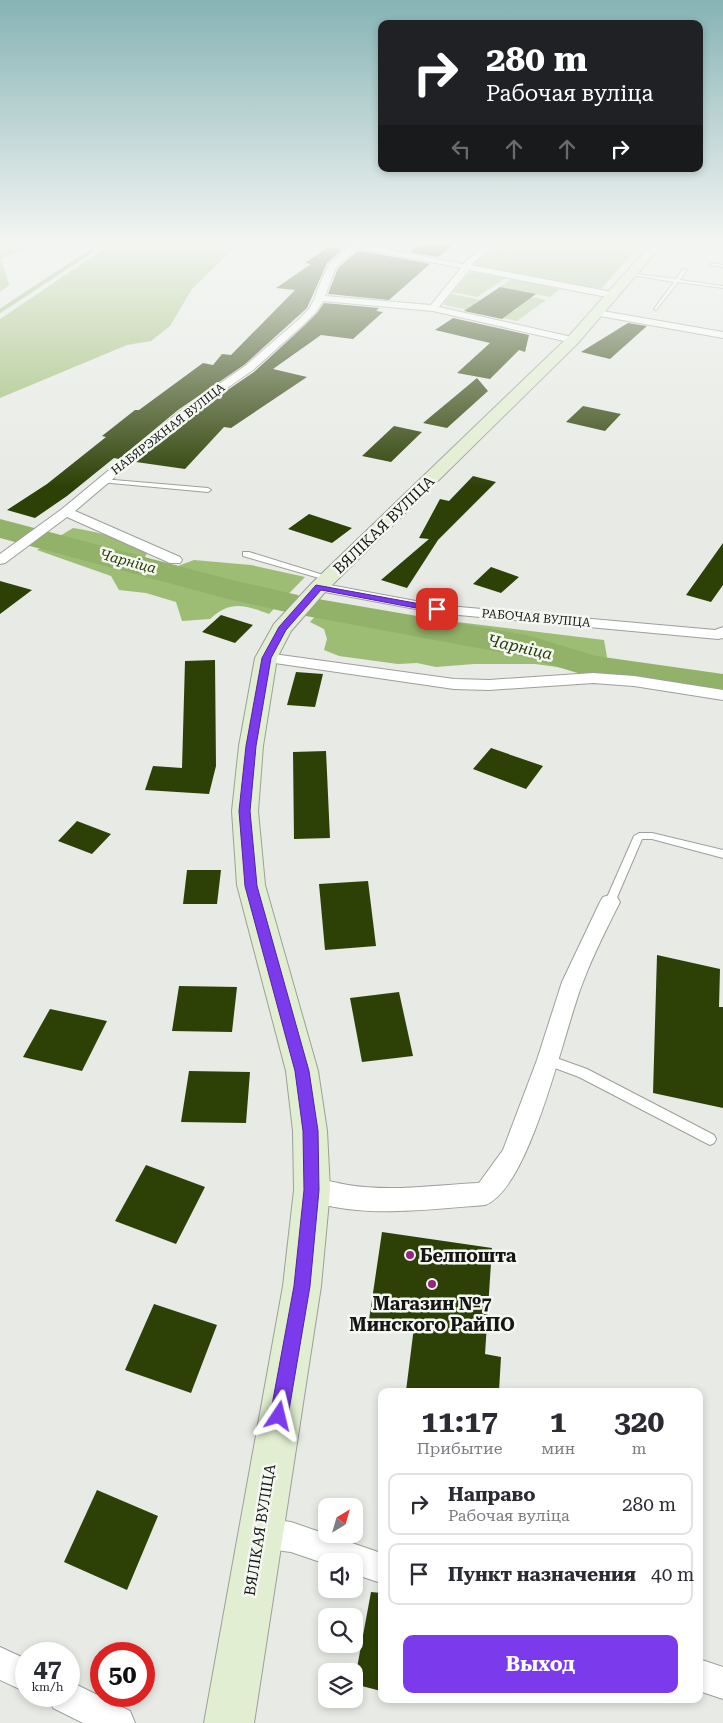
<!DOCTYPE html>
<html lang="ru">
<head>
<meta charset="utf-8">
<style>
	body { margin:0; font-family:"Roboto Serif",serif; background:#f2f2f3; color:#2b2b33; height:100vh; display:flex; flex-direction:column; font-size:19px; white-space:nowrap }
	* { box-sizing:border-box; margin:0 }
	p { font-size:16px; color:#7c7c81 }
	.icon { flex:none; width:28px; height:28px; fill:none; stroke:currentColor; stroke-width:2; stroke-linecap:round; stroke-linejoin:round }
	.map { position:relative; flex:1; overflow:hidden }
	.sheet { position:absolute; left:378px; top:1388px; width:325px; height:315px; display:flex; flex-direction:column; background:#fff; border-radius:10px; box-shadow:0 2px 8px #0003 }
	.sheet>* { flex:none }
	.top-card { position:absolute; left:378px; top:20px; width:325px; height:152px; border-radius:10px; box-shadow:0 2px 8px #0003; background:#202124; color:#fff; overflow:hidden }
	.needle { width:32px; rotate:37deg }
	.controls { position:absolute; left:318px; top:1498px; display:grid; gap:10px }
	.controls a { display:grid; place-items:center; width:45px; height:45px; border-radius:10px; background:#fff; box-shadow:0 2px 8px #0003; font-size:25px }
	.speed { position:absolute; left:15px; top:1642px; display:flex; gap:10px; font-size:25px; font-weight:700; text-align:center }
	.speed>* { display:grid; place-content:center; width:65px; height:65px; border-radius:50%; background:#fff; box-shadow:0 2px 8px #0003; line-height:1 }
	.speed small { font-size:12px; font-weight:400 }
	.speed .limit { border:8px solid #d22; background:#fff; color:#111 }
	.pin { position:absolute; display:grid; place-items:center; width:42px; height:42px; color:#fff; margin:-21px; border-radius:10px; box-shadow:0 2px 8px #0006 }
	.me { position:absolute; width:55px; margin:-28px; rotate:10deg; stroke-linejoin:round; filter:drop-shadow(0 0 4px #0008) }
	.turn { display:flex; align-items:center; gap:18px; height:105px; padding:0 25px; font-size:22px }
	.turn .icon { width:65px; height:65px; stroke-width:2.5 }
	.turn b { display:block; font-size:35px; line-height:42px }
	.lanes { display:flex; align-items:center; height:48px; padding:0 25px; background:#0003; justify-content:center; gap:25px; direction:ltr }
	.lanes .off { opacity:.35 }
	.eta { display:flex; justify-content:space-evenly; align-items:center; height:85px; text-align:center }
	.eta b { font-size:30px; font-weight:700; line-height:35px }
	.button { display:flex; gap:10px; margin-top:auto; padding:10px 25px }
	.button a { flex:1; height:58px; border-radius:10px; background:#7c3aed; color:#fff; font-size:20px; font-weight:700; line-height:58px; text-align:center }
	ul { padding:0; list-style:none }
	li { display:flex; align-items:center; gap:15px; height:62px; margin:0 10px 8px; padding:0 15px; border:2px solid #e1e1e2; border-radius:10px }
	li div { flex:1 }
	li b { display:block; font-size:19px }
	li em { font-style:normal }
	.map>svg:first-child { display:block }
	.green { fill:#acc58e }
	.forest { fill:#9dbd74 }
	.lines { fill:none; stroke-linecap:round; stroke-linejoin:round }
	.stream { stroke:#93b269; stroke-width:4 }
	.river { fill:#93b269; fill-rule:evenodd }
	.building { fill:#2d4107 }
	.lane-casing { stroke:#9d9f9b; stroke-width:2 }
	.street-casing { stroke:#9d9f9b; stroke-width:2 }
	.secondary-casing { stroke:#9d9f9b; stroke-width:2 }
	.lane { fill:#fff; fill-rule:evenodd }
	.street { fill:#fff; fill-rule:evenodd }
	.secondary { fill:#e2eed1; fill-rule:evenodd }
	.route { fill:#7c3aed; stroke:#51269a }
	.poi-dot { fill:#982380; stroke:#f5f7f2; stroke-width:2 }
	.labels { text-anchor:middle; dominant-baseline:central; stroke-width:5; stroke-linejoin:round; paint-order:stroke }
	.far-street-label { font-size:12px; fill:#141514; stroke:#f5f7f2 }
	.far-water-label { font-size:14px; font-style:italic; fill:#293c05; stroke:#f5f7f2 }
	.street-label { font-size:15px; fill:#141514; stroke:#f5f7f2 }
	.water-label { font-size:16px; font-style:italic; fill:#293c05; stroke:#f5f7f2 }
	.near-poi-label { font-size:18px; font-weight:bold; fill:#141514; stroke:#f5f7f2; text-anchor:start }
</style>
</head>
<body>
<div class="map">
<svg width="723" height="1723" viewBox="0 0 723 1723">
	<rect width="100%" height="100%" fill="#e7eae5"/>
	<path class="green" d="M 497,245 L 640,245 L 601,289 L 479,267 L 475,262 Z
		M 470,272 L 506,278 L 477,297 L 453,292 Z
		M 511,279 L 560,289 L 550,297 L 500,287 Z
		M 496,290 L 510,292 L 486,302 L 479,301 L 474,304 L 512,312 L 517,309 L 509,307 L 518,294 L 546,300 L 517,321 L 445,305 L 444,303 L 452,294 L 481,300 Z"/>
	<path class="forest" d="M 0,245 L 55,245 L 34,247 L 1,258 L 9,285 L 0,292 Z
		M 110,245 L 230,246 L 230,252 L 192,289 L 170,326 L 151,341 L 127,345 L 0,398 L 0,319 Z
		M 73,528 C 97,532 127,538 147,553 L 144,559 L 178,566 L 194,560 L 251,565 L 305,577 L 269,614 C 245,605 230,600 210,619 L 182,621 L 176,602 L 146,593 L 119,590 L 111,576 L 37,550 Z
		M 327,603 L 409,616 L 604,640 L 610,674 L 535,664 L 474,664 L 436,667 L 417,663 L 398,664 L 339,656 L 324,650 L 327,639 L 324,629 L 310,622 Z"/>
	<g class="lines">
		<path class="stream" d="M 0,311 L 100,245"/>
		<path class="river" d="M 0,519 L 232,580 L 298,595 L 303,602 L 298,609 L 286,612 L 228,599 L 0,538 Z
			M 318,599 L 527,635 L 596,656 L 723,674 L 723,696 L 591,677 L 521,656 L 306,616 L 301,609 L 306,602 Z"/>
	</g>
	<path class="building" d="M 420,245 L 453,245 L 438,257 L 410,252 Z
		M 328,247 L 342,249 L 327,263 L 307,308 L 244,365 L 178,410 L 119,459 L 114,458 L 67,496 L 35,518 L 7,510 L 47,484 L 106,437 L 102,436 L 135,410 L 139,410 L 203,363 L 213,365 L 222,354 L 231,355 L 295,290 L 276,288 L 311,264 L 305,263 Z
		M 361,251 L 400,258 L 430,264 L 389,300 L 328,294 L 338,268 L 356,252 Z
		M 500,287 L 536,294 L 502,319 L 464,311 Z
		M 324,303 L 379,308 L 376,311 L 383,312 L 353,339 L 321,335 L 273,369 L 307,377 L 231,428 L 224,427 L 185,469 L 136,462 L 188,417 L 254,372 L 304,326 L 317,313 Z
		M 453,318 L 529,335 L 525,352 L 519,350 L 490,379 L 457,373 L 490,343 L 435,330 Z
		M 628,323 L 647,326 L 610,359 L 581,352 Z
		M 477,378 L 488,391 L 447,428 L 423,423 Z
		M 583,406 L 621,414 L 605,431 L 566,422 Z
		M 394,426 L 422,432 L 391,462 L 362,456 Z
		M 473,476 L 496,482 L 438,540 L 407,588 L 381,580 L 429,539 L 419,538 L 440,499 L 449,501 Z
		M 309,514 L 352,528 L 332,543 L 288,529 Z
		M 723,543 L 723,585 L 711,602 L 686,595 Z
		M 491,567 L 519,577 L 501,593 L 473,584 Z
		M 0,581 L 32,590 L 0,614 Z
		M 221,615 L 253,625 L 235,643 L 202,632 Z
		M 215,660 L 216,766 L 209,794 L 145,790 L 153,766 L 182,768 L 185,661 Z
		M 296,672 L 323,674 L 315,707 L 287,705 Z
		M 491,748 L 543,766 L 526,789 L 473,769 Z
		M 326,751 L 330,838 L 294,839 L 293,752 Z
		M 77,821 L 111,834 L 92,854 L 58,841 Z
		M 187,870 L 221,870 L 217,904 L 183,904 Z
		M 368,881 L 376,946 L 325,950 L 319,884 Z
		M 657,955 L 720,969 L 719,1007 L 723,1007 L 723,1108 L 653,1093 Z
		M 179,986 L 237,987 L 232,1032 L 172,1031 Z
		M 399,992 L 413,1056 L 362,1062 L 350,998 Z
		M 50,1009 L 107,1021 L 82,1071 L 23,1057 Z
		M 189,1071 L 250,1072 L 246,1123 L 181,1122 Z
		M 146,1165 L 205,1187 L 176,1244 L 115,1221 Z
		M 382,1232 L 492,1248 L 485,1354 L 501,1357 L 499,1391 L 406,1391 L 414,1327 L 369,1320 Z
		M 154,1304 L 217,1325 L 191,1393 L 125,1370 Z
		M 97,1490 L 158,1516 L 127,1590 L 64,1562 Z
		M 371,1592 L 381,1593 L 381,1691 L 354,1684 Z"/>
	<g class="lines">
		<defs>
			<path id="lane" d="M 712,263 L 723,265 L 723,267 L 710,265 Z
				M 683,269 L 687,270 L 680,280 L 723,286 L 723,288 L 678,282 L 656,310 L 654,309 L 674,282 L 627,274 L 629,273 L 676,279 Z
				M 102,479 L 208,488 L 211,490 L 208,492 L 100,482 L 99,481 Z
				M 243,552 L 249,552 L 333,578 L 329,580 L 326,580 L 243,556 Z
				M 639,833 L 652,833 L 723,850 L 723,858 L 652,839 L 642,839 L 615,902 L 614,905 L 606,905 L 605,902 L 634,836 Z
				M 548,1055 L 587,1069 L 714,1135 L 716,1139 L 714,1143 L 710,1145 L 706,1143 L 579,1077 L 544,1064 L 542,1060 L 544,1056 Z"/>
			<path id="street" d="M 350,245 L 365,245 L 463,264 L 484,245 L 493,245 L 471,265 L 612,292 L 616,295 L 612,298 L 469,270 L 439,307 L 576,338 L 576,342 L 573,343 L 433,311 L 323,301 L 316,312 L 303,325 L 253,370 L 187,416 L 75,511 L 180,557 L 182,560 L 180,563 L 170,563 L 67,517 L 5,563 L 0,564 L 0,554 L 62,509 L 179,412 L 245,366 L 297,321 L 309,309 L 315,298 L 318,288 L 329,264 ZM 358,248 L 461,268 L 431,305 L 325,296 L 336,267 Z
				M 597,310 L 723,332 L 723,338 L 594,315 L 592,313 Z
				M 319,583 L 437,605 L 715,630 L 723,627 L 723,638 L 718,639 L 437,613 L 314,590 L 312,587 Z
				M 266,653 L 454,679 L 489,680 L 593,673 L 634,676 L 723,690 L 723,700 L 634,686 L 593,683 L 489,690 L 454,689 L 261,661 L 258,658 L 261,655 Z
				M 610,895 L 617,897 L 620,902 C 607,928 593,955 583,982 C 564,1029 531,1188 485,1205 C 427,1209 359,1220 303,1198 L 300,1190 L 303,1182 C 318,1176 333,1183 348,1185 C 391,1192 436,1185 479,1183 L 503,1150 L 537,1060 L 562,982 L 600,902 L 603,897 Z
				M 260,1518 L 291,1522 L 381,1553 L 381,1583 L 354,1574 L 354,1561 L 326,1561 L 326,1564 L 291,1552 L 260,1548 L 249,1544 L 245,1533 L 249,1522 Z
				M 0,1647 L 26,1659 L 26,1692 L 0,1680 Z
				M 699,1659 L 723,1667 L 723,1699 L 699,1691 Z
				M 69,1681 L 130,1711 L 135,1723 L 83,1723 L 53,1708 L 49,1696 L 69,1696 Z"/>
			<path id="secondary" d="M 650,245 L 662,245 L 578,343 L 326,591 L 291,631 L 277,658 L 263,746 L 258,811 L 265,885 L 318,1071 L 327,1131 L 330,1190 L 321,1286 L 254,1723 L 204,1723 L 283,1286 L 294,1190 L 293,1131 L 286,1071 L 237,885 L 232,811 L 239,746 L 255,658 L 274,624 L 312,583 L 568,337 Z"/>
		</defs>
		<use href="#lane" class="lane-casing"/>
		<use href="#street" class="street-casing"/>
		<use href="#secondary" class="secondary-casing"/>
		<use href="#lane" class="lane"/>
		<use href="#street" class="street"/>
		<use href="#secondary" class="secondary"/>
	</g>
	<linearGradient id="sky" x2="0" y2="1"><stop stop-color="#86b3b5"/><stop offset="0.5" stop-color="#f4f6f3"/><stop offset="1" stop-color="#f4f6f3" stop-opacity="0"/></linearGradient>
	<rect width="723" height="486" fill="url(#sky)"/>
	<path class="route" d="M 316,585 L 437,607 L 441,609 L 437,612 L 321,590 L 286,630 L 271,658 L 256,746 L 250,811 L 257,886 L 309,1071 L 318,1131 L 319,1190 L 310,1286 L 288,1416 L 285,1423 L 279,1425 L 273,1423 L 270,1416 L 294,1286 L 304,1190 L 303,1131 L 295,1071 L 245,886 L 239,811 L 246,746 L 262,658 L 279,627 Z"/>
	<g class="poi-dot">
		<circle cx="410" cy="1255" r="5"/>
		<circle cx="432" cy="1284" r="5"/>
	</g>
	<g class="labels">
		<g class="far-street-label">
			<text transform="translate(168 429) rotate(-38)">НАБЯРЭЖНАЯ ВУЛІЦА</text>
			<text transform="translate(536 618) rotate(5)">РАБОЧАЯ ВУЛІЦА</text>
		</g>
		<g class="far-water-label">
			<text transform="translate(128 561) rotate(15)">Чарніца</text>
		</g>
		<g class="street-label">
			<text transform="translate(384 525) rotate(-44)">ВЯЛІКАЯ ВУЛІЦА</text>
			<text transform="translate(260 1530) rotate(-81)">ВЯЛІКАЯ ВУЛІЦА</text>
		</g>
		<g class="water-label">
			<text transform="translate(520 647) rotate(13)">Чарніца</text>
		</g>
		<g class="near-poi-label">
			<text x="420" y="1255">Белпошта</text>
			<text x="432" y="1303" text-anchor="middle">Магазин №7<tspan x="432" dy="21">Минского РайПО</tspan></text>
		</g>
	</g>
</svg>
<div class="controls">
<a><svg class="needle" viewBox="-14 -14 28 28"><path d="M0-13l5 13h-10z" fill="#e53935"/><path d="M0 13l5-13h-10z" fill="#7c7c81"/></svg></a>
<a><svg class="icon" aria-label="sound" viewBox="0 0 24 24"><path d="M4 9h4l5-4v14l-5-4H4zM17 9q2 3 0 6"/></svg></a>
<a><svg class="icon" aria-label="search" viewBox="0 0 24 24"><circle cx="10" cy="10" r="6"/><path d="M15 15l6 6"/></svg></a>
<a><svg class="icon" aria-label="layers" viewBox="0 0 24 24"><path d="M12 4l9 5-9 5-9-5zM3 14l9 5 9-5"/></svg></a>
</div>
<div class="speed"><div>47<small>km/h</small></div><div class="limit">50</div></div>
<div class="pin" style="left:437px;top:609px;background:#d93025"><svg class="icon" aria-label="arrive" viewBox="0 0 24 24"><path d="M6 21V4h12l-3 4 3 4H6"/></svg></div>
<svg class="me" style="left:279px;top:1416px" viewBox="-20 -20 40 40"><path d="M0-17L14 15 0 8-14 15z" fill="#7c3aed" stroke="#fff" stroke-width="4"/></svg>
<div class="top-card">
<div class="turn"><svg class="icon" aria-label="right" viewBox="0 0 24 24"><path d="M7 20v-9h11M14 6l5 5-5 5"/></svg><div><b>280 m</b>Рабочая вуліца</div></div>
<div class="lanes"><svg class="icon off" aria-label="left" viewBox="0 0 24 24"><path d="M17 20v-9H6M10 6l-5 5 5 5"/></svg><svg class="icon off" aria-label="ahead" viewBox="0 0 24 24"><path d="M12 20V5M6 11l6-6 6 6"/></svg><svg class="icon off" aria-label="ahead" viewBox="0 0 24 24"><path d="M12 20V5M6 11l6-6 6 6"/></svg><svg class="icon" aria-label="right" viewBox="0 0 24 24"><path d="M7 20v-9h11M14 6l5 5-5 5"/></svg></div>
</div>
<section class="sheet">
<div class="eta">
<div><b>11:17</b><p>Прибытие</p></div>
<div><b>1</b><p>мин</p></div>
<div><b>320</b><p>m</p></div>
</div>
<ul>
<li><svg class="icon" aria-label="right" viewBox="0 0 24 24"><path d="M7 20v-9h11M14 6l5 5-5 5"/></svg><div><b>Направо</b><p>Рабочая вуліца</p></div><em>280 m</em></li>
<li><svg class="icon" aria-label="arrive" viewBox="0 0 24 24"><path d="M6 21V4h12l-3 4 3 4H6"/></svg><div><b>Пункт назначения</b></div><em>40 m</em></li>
</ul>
<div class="button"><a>Выход</a></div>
</section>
</div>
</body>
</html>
